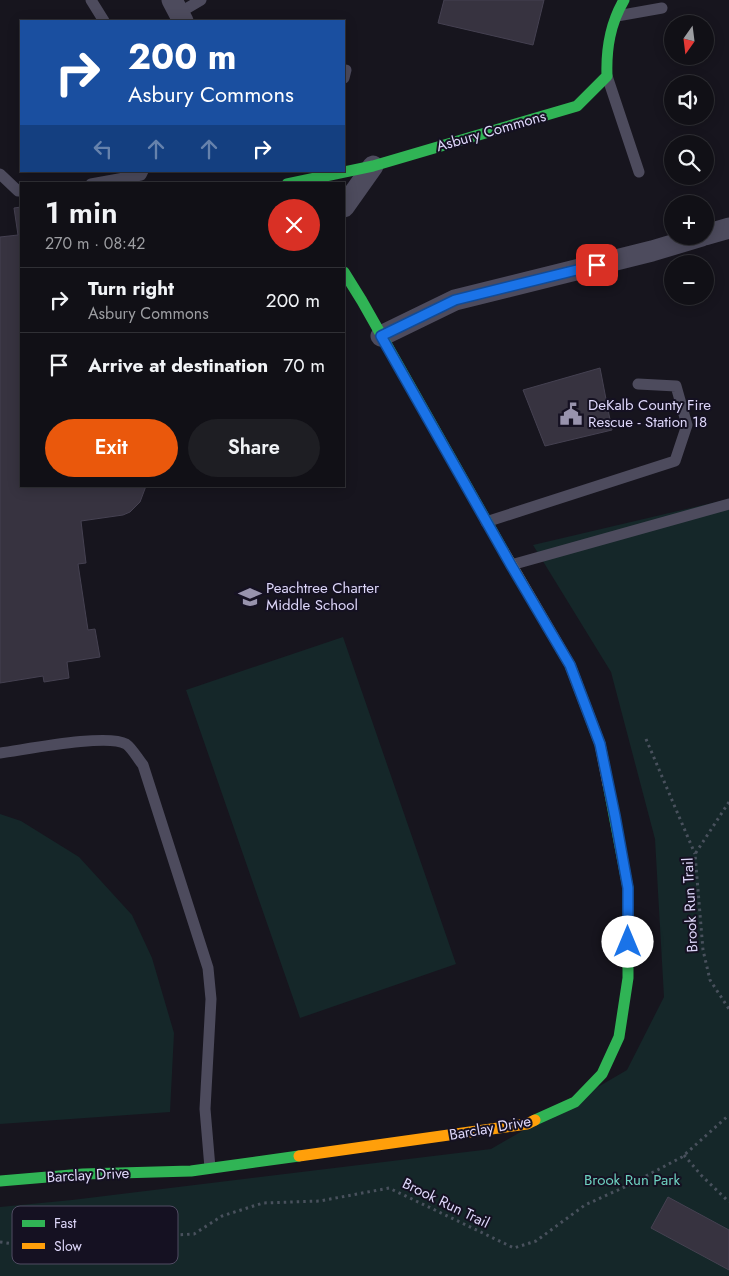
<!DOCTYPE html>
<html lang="en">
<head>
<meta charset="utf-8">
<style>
	body { margin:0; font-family:Jost,sans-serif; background:#1e1e23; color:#f1f3f6; height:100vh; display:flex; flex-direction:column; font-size:19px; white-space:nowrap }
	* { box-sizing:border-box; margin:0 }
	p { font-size:16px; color:#9c9da1 }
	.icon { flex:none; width:28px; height:28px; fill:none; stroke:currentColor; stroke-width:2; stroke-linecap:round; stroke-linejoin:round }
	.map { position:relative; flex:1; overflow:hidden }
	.side { position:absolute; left:20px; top:182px; width:325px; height:305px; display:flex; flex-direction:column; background:#111016; border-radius:0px; box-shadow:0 2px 12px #0003,0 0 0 1px #303035 }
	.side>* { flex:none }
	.hud { position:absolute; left:20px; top:20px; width:325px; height:152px; border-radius:0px; box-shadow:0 2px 12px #0003,0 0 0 1px #303035; background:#1a4fa0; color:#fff; overflow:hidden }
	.needle { width:32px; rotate:194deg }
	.buttons { position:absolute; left:664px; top:15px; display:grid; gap:10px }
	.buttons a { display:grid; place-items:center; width:50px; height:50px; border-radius:50%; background:#111016; box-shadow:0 2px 12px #0003,0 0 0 1px #303035; font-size:25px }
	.pin { position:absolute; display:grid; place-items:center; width:42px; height:42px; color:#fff; margin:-21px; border-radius:10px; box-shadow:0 2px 8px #0006 }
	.me { position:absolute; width:55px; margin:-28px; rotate:0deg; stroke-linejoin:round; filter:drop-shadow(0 0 4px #0008) }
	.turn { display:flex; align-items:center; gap:18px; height:105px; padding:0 25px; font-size:22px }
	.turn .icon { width:65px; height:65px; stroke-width:2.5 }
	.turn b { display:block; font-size:35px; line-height:42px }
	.lanes { display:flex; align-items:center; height:48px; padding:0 25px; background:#0003; justify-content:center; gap:25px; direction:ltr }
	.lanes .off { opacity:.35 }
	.round { display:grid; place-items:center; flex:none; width:52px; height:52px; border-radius:26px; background:#1e1e23 }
	.head { display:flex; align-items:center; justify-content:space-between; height:85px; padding:0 25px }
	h1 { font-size:30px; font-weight:600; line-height:38px }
	.primary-button { display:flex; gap:10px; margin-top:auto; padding:10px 25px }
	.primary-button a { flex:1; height:58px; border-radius:30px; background:#ea580c; color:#fff; font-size:20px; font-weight:600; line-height:58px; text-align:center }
	.primary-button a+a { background:#1e1e23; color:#f1f3f6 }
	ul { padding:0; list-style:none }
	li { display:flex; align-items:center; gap:15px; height:65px; padding:0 25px; border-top:1px solid #303035 }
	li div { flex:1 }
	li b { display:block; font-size:19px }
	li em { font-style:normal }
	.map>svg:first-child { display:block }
	.green { fill:#152729 }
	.building { fill:#373340; stroke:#454151 }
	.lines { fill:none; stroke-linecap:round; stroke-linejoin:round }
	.path { stroke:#49515d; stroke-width:3; stroke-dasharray:2.5 4; stroke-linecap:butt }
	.lane { stroke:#4d4b5d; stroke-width:11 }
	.street { stroke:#4d4b5d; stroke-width:21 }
	.fast { stroke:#30b455; stroke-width:11 }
	.slow { stroke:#ff9f0a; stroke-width:11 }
	.route-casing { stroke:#114b97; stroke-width:12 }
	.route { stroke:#1a73e8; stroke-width:9 }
	.labels { text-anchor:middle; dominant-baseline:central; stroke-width:4; stroke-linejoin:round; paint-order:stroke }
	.street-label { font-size:15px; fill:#ded7fa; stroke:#151122 }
	.poi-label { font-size:15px; fill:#ded7fa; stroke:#151122; text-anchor:start }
	.park-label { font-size:15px; fill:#6dd0bf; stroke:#151122 }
	.key { fill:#151122; stroke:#514c63; stroke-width:1 }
	.key-label { font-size:14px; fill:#ded7fa }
</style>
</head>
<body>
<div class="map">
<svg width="729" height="1276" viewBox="0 0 729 1276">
	<rect width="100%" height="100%" fill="#17151e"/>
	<path class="green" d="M 729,499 L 729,1276 L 0,1276 L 0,1207 L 72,1200 L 491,1149 L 627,1070 L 664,997 L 655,839 L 611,672 L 533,545 Z
		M 343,637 L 456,964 L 300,1018 L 186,690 Z
		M 0,814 L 21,821 L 79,857 L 132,915 L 152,958 L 174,1033 L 170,1112 L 0,1124 Z"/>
	<path class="building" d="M 444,0 L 544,0 L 533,45 L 438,23 Z
		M 21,207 L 21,486 L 146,486 L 140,502 L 130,512 L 123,515 L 81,521 L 86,563 L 78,564 L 88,630 L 95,629 L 100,657 L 67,662 L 69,678 L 44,682 L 43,676 L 0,683 L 0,237 L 18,235 L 14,208 Z
		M 600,368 L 612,430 L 545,446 L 523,390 Z
		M 668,1197 L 729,1230 L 729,1270 L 651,1228 Z"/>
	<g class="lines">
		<path class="path" d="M 646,739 L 695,854
			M 729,802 L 695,854 L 703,950 L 710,980 L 729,1009
			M 684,1155 L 701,1175 L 729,1202
			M 0,1242 L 50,1249 L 120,1238 L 194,1234 L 222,1216 L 263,1203 L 320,1201 L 389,1188 L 514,1248 L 536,1241 L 585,1205 L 629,1185 L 682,1157 L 729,1115"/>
		<path class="lane" d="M 91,0 L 104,21
			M 179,13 L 201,0
			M 617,16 L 662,8
			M 344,70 L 346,70 L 344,78
			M 607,76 L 639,172
			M 0,174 L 18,191 L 21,191
			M 91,184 L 141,175 L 143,171
			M 486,522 L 675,461 L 687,425 L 676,386 L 638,384
			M 511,565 L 729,504
			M 0,753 C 24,750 107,733 126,744 C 132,748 138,759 143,765 L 208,968 L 211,999 L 205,1109 L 210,1168"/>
		<path class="street" d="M 172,0 L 183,21
			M 344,207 L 373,166
			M 705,235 L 729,228
			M 381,336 L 455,300 L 652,251 L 702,236"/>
		<path class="fast" d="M 287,184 L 373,166 L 577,106 L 607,76 C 606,48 610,24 624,0
			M 344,272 L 362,301 L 504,552
			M 535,1120 L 575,1102 L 602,1074 L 619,1037 L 628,978 L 628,888 L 608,784
			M 0,1181 L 83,1174 L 191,1171 L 299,1156"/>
		<path class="slow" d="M 504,552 L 570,665 L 600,744 L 608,784
			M 299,1156 L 527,1124 L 535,1120"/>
	</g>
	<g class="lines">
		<defs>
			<path id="route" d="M 597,265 L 455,300 L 381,336 L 511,565 L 570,665 L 600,744 L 615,816 L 628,888 L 628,942"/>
		</defs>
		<use href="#route" class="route-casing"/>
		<use href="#route" class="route"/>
	</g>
	<defs>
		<symbol id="civic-bare" viewBox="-9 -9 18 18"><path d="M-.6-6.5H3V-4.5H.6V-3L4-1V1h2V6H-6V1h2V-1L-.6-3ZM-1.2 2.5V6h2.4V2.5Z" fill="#9893ad" stroke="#151122" stroke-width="2.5" paint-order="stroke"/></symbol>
		<symbol id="school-bare" viewBox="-9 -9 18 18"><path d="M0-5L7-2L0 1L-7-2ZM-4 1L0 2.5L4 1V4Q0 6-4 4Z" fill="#9893ad" stroke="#151122" stroke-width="2.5" paint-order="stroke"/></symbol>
	</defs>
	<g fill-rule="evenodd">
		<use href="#civic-bare" x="555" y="398" width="32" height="32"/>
		<use href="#school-bare" x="234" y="581" width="32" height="32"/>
	</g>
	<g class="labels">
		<g class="street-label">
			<text transform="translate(491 131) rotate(-16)">Asbury Commons</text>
			<text transform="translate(690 905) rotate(-93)">Brook Run Trail</text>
			<text transform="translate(490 1128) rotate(-10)">Barclay Drive</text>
			<text transform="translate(88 1175) rotate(-3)">Barclay Drive</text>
			<text transform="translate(446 1203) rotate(26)">Brook Run Trail</text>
		</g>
		<g class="poi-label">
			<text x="588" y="405">DeKalb County Fire<tspan x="588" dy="17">Rescue - Station 18</tspan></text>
			<text x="266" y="588">Peachtree Charter<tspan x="266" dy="17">Middle School</tspan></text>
		</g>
		<g class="park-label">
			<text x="632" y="1180">Brook Run Park</text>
		</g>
	</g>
	<rect x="12" y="1206" width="166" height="58" rx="8" class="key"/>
	<rect x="22" y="1220" width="23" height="7" fill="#30b455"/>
	<rect x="22" y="1243" width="23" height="6" fill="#ff9f0a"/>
	<g class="key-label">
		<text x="54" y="1228">Fast</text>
		<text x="54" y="1251">Slow</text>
	</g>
</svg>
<div class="buttons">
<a><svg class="needle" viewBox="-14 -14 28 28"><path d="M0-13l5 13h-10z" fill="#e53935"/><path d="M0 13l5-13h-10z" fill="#9c9da1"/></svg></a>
<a><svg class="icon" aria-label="sound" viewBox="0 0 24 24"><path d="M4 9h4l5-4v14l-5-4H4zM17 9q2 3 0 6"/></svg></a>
<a><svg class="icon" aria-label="search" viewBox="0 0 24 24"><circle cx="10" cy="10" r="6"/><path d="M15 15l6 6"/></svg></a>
<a>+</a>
<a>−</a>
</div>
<div class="pin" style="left:597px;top:265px;background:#d93025"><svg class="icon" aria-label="arrive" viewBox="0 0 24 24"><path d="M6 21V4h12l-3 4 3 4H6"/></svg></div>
<svg class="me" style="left:628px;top:942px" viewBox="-20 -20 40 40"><circle r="19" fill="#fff"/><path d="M0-13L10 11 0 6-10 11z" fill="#1a73e8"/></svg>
<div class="hud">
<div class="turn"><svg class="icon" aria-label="right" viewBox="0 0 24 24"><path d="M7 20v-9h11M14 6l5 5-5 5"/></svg><div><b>200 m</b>Asbury Commons</div></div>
<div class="lanes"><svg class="icon off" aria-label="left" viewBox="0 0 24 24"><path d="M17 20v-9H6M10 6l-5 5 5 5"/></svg><svg class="icon off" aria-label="ahead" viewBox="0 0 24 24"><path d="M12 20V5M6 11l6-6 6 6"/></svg><svg class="icon off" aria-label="ahead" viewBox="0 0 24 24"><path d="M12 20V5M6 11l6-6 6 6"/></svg><svg class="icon" aria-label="right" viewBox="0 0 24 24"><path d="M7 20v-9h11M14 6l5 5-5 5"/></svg></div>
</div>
<section class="side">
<div class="head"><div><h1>1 min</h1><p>270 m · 08:42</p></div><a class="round" style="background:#d93025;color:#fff"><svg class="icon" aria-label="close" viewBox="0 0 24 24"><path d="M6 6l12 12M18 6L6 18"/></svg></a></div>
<ul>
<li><svg class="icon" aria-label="right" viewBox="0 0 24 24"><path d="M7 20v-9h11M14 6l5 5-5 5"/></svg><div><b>Turn right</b><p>Asbury Commons</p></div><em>200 m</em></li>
<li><svg class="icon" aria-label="arrive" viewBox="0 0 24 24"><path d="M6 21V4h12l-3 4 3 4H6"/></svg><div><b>Arrive at destination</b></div><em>70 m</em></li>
</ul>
<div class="primary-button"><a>Exit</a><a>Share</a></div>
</section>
</div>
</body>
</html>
